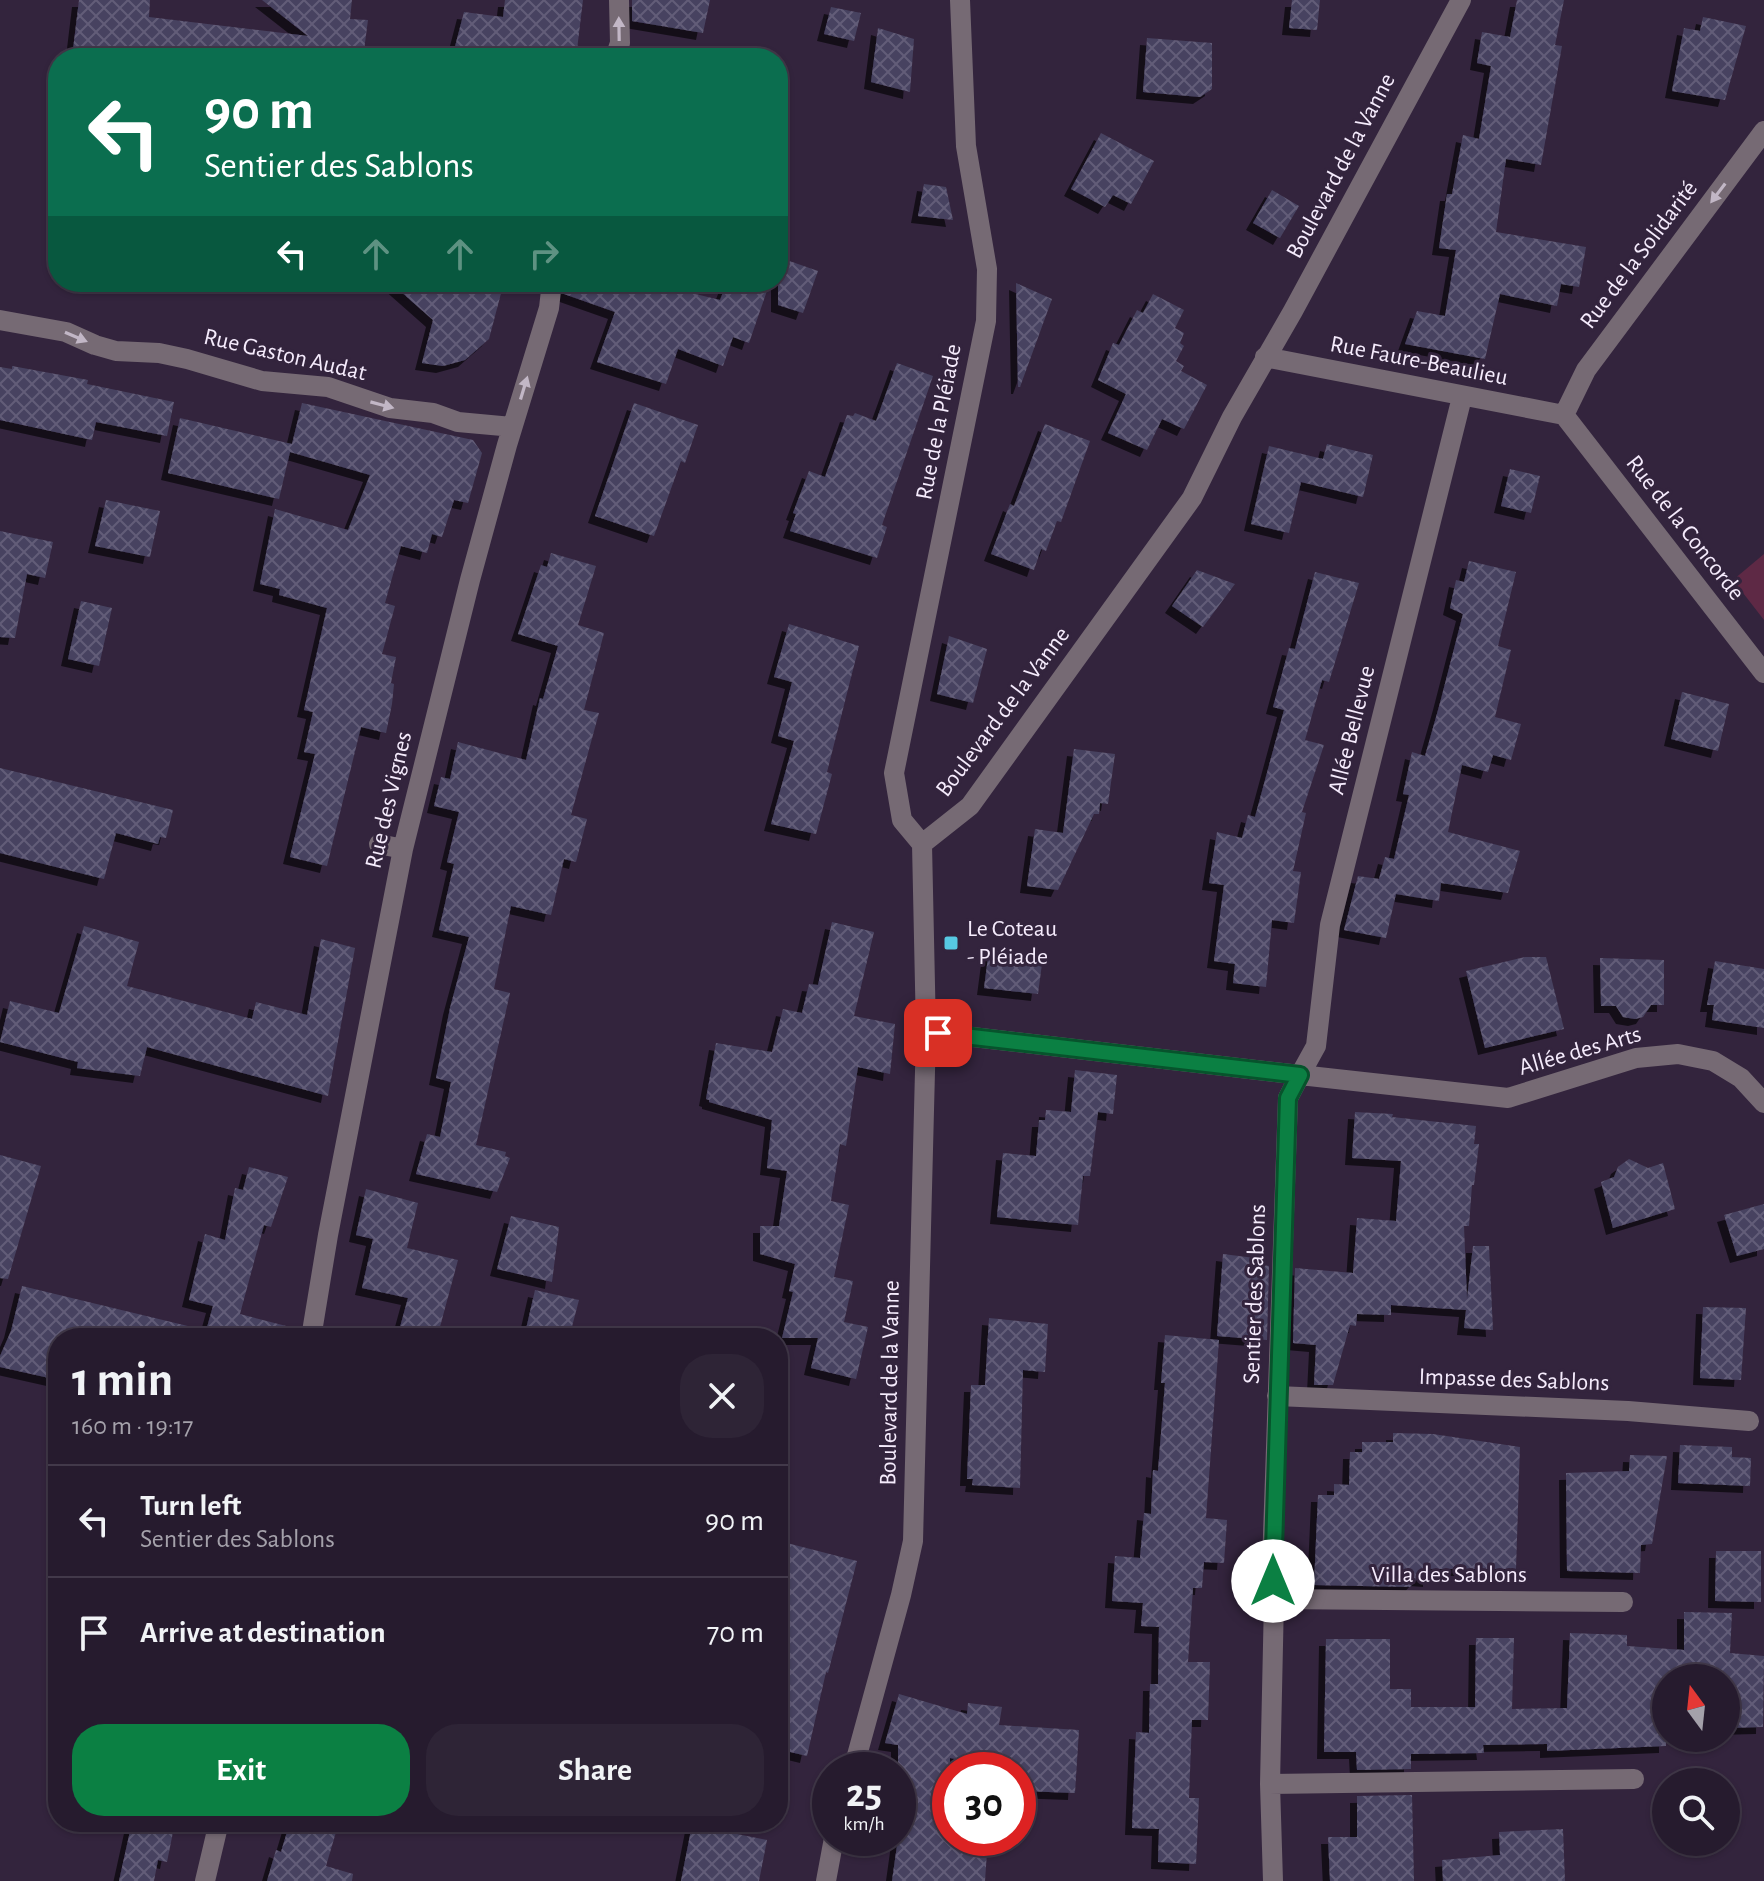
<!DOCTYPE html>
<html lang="en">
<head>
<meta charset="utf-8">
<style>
	body { margin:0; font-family:"Alegreya Sans",sans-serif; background:#2e2436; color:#f1f3f6; height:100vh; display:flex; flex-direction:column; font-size:30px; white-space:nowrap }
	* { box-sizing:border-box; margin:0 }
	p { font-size:26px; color:#a4a1aa }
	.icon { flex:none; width:44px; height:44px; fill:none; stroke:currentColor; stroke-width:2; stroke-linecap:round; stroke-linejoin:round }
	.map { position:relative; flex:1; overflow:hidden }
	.side { position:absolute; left:48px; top:1328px; width:740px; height:504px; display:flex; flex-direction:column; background:#261b2e; border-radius:32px; box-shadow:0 2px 6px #0004,0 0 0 2px #42394a }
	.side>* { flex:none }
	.hud { position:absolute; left:48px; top:48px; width:740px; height:244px; border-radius:32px; box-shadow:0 2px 6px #0004,0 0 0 2px #42394a; background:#0b6e4f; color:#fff; overflow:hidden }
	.needle { width:52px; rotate:345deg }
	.buttons { position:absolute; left:1652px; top:1664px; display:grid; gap:16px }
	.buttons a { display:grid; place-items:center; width:88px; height:88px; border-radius:50%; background:#261b2e; box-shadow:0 2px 6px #0004,0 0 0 2px #42394a; font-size:40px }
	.speed { position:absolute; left:812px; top:1752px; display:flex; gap:16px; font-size:40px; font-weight:700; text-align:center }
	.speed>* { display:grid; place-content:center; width:104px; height:104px; border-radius:50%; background:#261b2e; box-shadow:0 2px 6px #0004,0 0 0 2px #42394a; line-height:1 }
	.speed small { font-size:20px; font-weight:400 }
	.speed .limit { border:12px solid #d22; background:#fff; color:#111 }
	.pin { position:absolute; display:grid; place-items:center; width:68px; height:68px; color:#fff; margin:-34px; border-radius:16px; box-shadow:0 4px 12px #0006 }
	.me { position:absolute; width:88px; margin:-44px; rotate:0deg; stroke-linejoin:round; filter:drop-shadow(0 0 6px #0008) }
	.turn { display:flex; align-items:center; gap:28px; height:168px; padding:0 24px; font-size:36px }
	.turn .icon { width:104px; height:104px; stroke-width:2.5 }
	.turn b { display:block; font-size:56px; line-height:68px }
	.lanes { display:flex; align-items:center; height:76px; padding:0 24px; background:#0003; justify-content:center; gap:40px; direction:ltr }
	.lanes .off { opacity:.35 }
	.round { display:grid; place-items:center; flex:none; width:84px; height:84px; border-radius:32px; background:#2e2436 }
	.headline { display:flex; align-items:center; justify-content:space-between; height:136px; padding:0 24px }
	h1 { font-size:48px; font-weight:700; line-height:60px }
	.cta { display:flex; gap:16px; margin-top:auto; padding:16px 24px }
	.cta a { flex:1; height:92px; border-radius:32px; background:#0b8043; color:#fff; font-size:32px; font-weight:700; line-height:92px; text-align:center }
	.cta a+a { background:#2e2436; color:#f1f3f6 }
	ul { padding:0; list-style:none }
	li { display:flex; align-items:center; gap:24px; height:112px; padding:0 24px; border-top:2px solid #42394a }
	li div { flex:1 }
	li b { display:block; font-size:30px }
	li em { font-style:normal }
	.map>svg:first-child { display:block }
	.green { fill:#5e2945 }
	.building { fill:url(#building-cross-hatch); filter:url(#shadow) }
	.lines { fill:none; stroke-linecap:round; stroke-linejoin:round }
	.minor { stroke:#766a74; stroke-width:20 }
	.oneway { fill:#c2b7c6 }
	.route-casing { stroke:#07532c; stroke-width:20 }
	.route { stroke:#0b8043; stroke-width:14 }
	.poi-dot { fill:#57c9e2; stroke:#33243d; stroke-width:3 }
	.labels { text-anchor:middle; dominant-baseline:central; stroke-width:6; stroke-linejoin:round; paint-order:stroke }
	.street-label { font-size:24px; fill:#f5ebfc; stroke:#33243d }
	.poi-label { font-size:24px; fill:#f5ebfc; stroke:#33243d; text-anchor:start }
</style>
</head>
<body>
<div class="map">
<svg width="1764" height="1881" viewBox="0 0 1764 1881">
	<defs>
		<pattern id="building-cross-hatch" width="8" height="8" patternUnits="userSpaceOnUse" patternTransform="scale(2)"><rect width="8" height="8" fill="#474260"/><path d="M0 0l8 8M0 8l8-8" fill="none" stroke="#625d78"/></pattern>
		<filter id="shadow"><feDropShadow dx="-7" dy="7" stdDeviation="0" flood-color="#0009"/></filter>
	</defs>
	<rect width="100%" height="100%" fill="#33243d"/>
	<path class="green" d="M 1764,554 L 1764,620 L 1733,580 Z"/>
	<path class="building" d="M 79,0 L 150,0 L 149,17 L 308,36 L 262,0 L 352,0 L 350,19 L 368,20 L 363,58 L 334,58 L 329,54 L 329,58 L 156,58 L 127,55 L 127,58 L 72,58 Z
		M 505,0 L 583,0 L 576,58 L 452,58 L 464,12 L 503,17 Z
		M 632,0 L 710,0 L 703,33 L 632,21 Z
		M 1292,0 L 1320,0 L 1317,30 L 1289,28 Z
		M 1517,0 L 1564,0 L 1555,45 L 1562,46 L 1541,165 L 1506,159 L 1496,232 L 1586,247 L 1579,287 L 1561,284 L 1557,306 L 1500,294 L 1485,359 L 1405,344 L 1417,311 L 1445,316 L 1456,250 L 1439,248 L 1447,194 L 1452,194 L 1463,135 L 1479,139 L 1491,66 L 1477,63 L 1482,32 L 1510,37 Z
		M 831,7 L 861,13 L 854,41 L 824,34 Z
		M 1703,17 L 1746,26 L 1725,100 L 1672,91 L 1684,28 L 1700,31 Z
		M 878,28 L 914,39 L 910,92 L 871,82 Z
		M 1147,38 L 1212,43 L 1212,89 L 1200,97 L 1143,92 Z
		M 1101,133 L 1154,161 L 1131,204 L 1113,195 L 1105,207 L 1071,189 Z
		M 924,184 L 946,187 L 953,220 L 918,216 Z
		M 1272,190 L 1299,206 L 1280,238 L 1253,223 Z
		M 778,257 L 818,271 L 803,313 L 778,305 Z
		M 390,282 L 504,282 L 489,339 L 465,360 L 443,366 L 422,363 L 433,320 Z
		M 565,282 L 664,282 L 663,286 L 720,300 L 727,282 L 770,282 L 749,343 L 733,337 L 723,366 L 678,349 L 666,384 L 597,362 L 615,312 L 564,294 Z
		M 1016,283 L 1052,299 L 1020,387 L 1018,387 Z
		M 1153,294 L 1184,310 L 1175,328 L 1184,333 L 1180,343 L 1184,346 L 1176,361 L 1184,366 L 1181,371 L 1207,385 L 1184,429 L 1162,419 L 1147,450 L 1108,433 L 1126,394 L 1098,380 L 1113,343 L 1119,345 L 1137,310 L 1143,313 Z
		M 897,363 L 933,376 L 882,525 L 887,527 L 877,558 L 790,531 L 796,514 L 793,513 L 809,471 L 825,477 L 847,415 L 853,416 L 855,413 L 876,421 Z
		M 12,366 L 88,380 L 87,384 L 174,402 L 167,436 L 96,422 L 92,440 L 0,420 L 0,367 L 12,369 Z
		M 302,403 L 473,440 L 482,453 L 468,503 L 454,500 L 442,537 L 432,534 L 427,553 L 401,546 L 385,603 L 395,606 L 382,654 L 396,657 L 391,683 L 394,684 L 392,704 L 386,733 L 361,727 L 327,866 L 290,857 L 315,754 L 304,752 L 313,712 L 304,710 L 327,608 L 279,595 L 280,589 L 260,584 L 275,509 L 348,530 L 370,475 L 290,452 L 279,499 L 168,473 L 180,418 L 292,444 Z
		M 634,403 L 698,425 L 685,463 L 681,461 L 654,536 L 595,516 Z
		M 1045,424 L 1090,441 L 1061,522 L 1057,521 L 1046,551 L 1041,549 L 1034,570 L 991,554 L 1010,504 L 1014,506 Z
		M 1327,444 L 1373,455 L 1363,497 L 1301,482 L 1289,533 L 1251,524 L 1269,446 L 1323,459 Z
		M 1510,469 L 1540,476 L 1531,513 L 1501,506 Z
		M 106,500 L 160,511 L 150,557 L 95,546 Z
		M 0,531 L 53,542 L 45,578 L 27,574 L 15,638 L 0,637 Z
		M 551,553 L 596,566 L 578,625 L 604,633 L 584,710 L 599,713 L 571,815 L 587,819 L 576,862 L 564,859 L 551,915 L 511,906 L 494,989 L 510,993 L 476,1145 L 506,1152 L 505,1156 L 510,1158 L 497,1192 L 416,1174 L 427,1134 L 440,1137 L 451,1082 L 436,1078 L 450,1008 L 469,937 L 439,930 L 454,864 L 447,862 L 459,812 L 434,806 L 441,777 L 450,779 L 458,742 L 526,760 L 540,698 L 543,699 L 558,646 L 518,634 L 541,565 L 547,567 Z
		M 1469,561 L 1516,572 L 1498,646 L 1511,650 L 1495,717 L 1521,724 L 1511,760 L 1493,755 L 1488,772 L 1462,765 L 1448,832 L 1520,851 L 1508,893 L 1441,883 L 1439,901 L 1396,894 L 1386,938 L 1344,930 L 1358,876 L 1379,879 L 1385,857 L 1394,859 L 1409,795 L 1403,794 L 1412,752 L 1425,756 L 1440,703 L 1463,614 L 1450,608 L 1456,580 L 1464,582 Z
		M 1197,570 L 1235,584 L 1203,627 L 1172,606 Z
		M 1315,572 L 1359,583 L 1329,682 L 1322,680 L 1305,740 L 1324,745 L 1302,812 L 1306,813 L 1293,871 L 1301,872 L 1294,923 L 1272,920 L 1266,987 L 1233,983 L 1235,964 L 1214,961 L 1224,885 L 1209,883 L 1217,832 L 1242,838 L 1248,815 L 1255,817 L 1284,710 L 1273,707 L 1289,648 L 1295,649 Z
		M 81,601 L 112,608 L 99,666 L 68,659 Z
		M 789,624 L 859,646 L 827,772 L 832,774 L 816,834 L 771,824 L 794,741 L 778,736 L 792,682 L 774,677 Z
		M 949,636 L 987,649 L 973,703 L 937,694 Z
		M 1682,692 L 1729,704 L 1718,751 L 1671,739 Z
		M 1074,749 L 1115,754 L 1108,804 L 1100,803 L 1099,814 L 1094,814 L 1058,890 L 1027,886 L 1035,829 L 1063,833 Z
		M 0,768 L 173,810 L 166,838 L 160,837 L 158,844 L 116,833 L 104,879 L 0,853 Z
		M 832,922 L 874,932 L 854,1016 L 895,1024 L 890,1074 L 858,1067 L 846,1146 L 840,1144 L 831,1201 L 849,1205 L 834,1277 L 853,1281 L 844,1322 L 868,1327 L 856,1379 L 811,1368 L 818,1338 L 782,1338 L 793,1292 L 789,1291 L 795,1264 L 760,1254 L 760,1226 L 779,1226 L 787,1171 L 767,1168 L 772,1120 L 709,1102 L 709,1100 L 706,1099 L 716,1043 L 772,1052 L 783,1009 L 802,1013 L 809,984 L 818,985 Z
		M 84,926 L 139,942 L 127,986 L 252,1019 L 256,1002 L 307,1015 L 321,939 L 355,948 L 328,1096 L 147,1047 L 140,1076 L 77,1068 L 78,1062 L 0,1042 L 10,1001 L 59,1013 Z
		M 989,950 L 1043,956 L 1038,994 L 984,988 Z
		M 1525,957 L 1546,957 L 1564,1029 L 1485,1048 L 1466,971 Z
		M 1600,958 L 1664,960 L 1664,1005 L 1651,1005 L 1643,1017 L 1635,1019 L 1623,1017 L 1616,1006 L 1601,1006 Z
		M 1715,961 L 1764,969 L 1764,1028 L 1712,1020 L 1714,1005 L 1707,1005 Z
		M 1075,1070 L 1117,1075 L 1113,1114 L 1098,1112 L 1090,1176 L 1083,1176 L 1078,1225 L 997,1217 L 1003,1153 L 1036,1156 L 1039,1120 L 1045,1120 L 1046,1110 L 1071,1112 Z
		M 1355,1112 L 1393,1114 L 1392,1117 L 1476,1126 L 1474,1144 L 1479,1144 L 1474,1185 L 1472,1185 L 1469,1226 L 1464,1226 L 1467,1299 L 1473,1246 L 1489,1246 L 1493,1330 L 1464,1328 L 1466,1310 L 1391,1305 L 1391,1315 L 1357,1314 L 1356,1326 L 1350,1325 L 1333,1385 L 1314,1385 L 1316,1345 L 1293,1343 L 1295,1268 L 1353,1273 L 1357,1218 L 1396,1221 L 1401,1161 L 1352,1158 Z
		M 0,1155 L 41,1166 L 8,1279 L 0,1278 Z
		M 1629,1159 L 1648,1168 L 1663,1163 L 1675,1209 L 1613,1228 L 1601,1182 L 1614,1177 L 1618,1167 Z
		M 249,1167 L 288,1177 L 271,1227 L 264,1225 L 240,1314 L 294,1328 L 293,1338 L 204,1338 L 213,1306 L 189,1300 L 205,1234 L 225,1240 L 235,1188 L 243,1190 Z
		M 366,1189 L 418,1203 L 407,1248 L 458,1260 L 437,1338 L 397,1338 L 408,1298 L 362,1288 L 373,1239 L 356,1235 Z
		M 1764,1204 L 1764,1249 L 1737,1256 L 1724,1215 Z
		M 511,1216 L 559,1227 L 552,1282 L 497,1269 Z
		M 1223,1254 L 1263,1259 L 1263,1265 L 1269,1266 L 1267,1340 L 1217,1336 Z
		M 22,1286 L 192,1327 L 190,1338 L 58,1338 L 58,1380 L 0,1367 L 0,1356 L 11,1331 Z
		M 535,1290 L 579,1300 L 569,1338 L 524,1338 Z
		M 1703,1307 L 1746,1308 L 1741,1380 L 1700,1378 Z
		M 989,1318 L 1048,1324 L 1045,1372 L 1023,1370 L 1020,1488 L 972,1485 L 973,1479 L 967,1479 L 971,1385 L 985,1385 Z
		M 1165,1335 L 1219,1340 L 1206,1518 L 1227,1520 L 1224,1563 L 1204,1562 L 1202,1588 L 1193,1588 L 1188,1662 L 1210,1662 L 1208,1720 L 1192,1720 L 1189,1798 L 1199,1798 L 1196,1864 L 1158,1862 L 1159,1829 L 1132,1828 L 1136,1732 L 1149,1733 L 1150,1684 L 1158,1684 L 1159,1627 L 1141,1626 L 1143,1603 L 1112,1601 L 1115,1556 L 1140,1558 L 1144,1513 L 1151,1514 L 1153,1470 L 1158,1471 L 1165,1383 L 1161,1383 Z
		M 1393,1433 L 1433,1434 L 1520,1447 L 1516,1569 L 1430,1569 L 1430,1580 L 1417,1579 L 1410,1587 L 1314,1585 L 1318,1495 L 1334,1495 L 1334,1484 L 1349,1485 L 1350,1452 L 1362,1452 L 1362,1442 L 1393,1442 Z
		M 1680,1445 L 1732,1447 L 1732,1457 L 1751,1458 L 1750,1486 L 1678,1483 Z
		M 1630,1455 L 1667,1456 L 1652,1544 L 1641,1545 L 1640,1573 L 1567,1571 L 1566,1473 L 1629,1471 Z
		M 783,1542 L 857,1561 L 828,1673 L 826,1672 L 807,1756 L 778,1749 L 778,1559 Z
		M 1716,1551 L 1761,1551 L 1761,1602 L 1715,1601 Z
		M 1684,1612 L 1732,1613 L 1730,1653 L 1764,1656 L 1763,1727 L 1726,1728 L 1726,1678 L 1666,1678 L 1666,1746 L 1547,1751 L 1547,1744 L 1483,1745 L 1484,1753 L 1411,1754 L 1411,1769 L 1357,1770 L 1356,1752 L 1324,1752 L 1326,1639 L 1390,1639 L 1390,1689 L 1411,1689 L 1411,1707 L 1475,1707 L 1476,1638 L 1514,1638 L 1512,1709 L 1567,1708 L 1570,1633 L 1627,1635 L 1627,1646 L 1684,1650 Z
		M 899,1694 L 967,1714 L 968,1703 L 1002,1707 L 999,1725 L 1079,1730 L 1075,1793 L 1022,1791 L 1023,1771 L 950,1758 L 950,1838 L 988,1838 L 985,1881 L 892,1881 L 898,1838 L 898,1745 L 885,1743 Z
		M 1412,1795 L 1414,1881 L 1330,1881 L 1328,1837 L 1357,1837 L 1357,1796 Z
		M 132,1822 L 175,1822 L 167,1862 L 158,1860 L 154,1881 L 119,1881 Z
		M 290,1822 L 339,1822 L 326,1866 L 353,1874 L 352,1881 L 267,1881 L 276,1850 L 281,1852 Z
		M 692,1825 L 767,1840 L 759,1881 L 681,1881 Z
		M 1563,1829 L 1565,1881 L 1443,1881 L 1442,1860 L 1500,1855 L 1499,1832 Z"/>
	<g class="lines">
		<path class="minor" d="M 615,58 L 620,43 L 619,0
			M 0,320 L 66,332 L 95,345 L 116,351 L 159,353 L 187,359 L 262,381 L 328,387 L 390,408 L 433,413 L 458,422 L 512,427
			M 1265,357 L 1564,415
			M 1462,397 L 1330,925 L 1316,1046 L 1300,1075 L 1508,1098 L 1636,1058 L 1678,1054 L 1713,1061 L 1741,1078 L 1764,1103
			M 1564,415 L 1586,370 L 1764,131
			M 1564,415 L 1764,673
			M 379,844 L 403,849
			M 922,844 L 970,806 L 1192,498 L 1232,417 L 1293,311 L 1461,0
			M 922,844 L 902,820 L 894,773 L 986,321 L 987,269 L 966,146 L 960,0
			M 938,1033 L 1300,1075 L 1288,1098 L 1272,1564 L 1274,1599 L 1270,1784 L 1273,1881
			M 311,1338 L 328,1235 L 403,849 L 470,580 L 507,445 L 549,308 L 552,282
			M 1277,1396 L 1628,1411 L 1749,1421
			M 1274,1599 L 1623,1602
			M 853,1770 L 901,1595 L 913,1541 L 926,1032 L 922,844
			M 1270,1784 L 1634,1779
			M 205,1881 L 219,1822
			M 826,1881 L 834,1838"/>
	</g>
	<defs><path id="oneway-solid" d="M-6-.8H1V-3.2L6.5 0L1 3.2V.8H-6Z" transform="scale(2)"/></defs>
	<g class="oneway">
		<use href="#oneway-solid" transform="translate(619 29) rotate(-91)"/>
		<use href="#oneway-solid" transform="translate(1718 193) rotate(127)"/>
		<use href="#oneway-solid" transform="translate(76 337) rotate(23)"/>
		<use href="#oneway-solid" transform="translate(524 388) rotate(-73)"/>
		<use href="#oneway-solid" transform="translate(382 405) rotate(15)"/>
	</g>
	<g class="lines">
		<defs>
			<path id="route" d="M 938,1033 L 1300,1075 L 1288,1098 L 1273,1581"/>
		</defs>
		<use href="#route" class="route-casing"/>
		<use href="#route" class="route"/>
	</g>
	<rect class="poi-dot" x="943" y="935" width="16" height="16" rx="4"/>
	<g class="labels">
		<g class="street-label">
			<text transform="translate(1341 166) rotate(-62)">Boulevard de la Vanne</text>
			<text transform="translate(1639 255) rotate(-53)">Rue de la Solidarité</text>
			<text transform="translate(285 355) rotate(13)">Rue Gaston Audat</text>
			<text transform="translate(1419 361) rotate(11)">Rue Faure-Beaulieu</text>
			<text transform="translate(939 422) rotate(-79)">Rue de la Pléiade</text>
			<text transform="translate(1685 528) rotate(52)">Rue de la Concorde</text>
			<text transform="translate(1003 712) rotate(-53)">Boulevard de la Vanne</text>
			<text transform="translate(1352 730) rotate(-76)">Allée Bellevue</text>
			<text transform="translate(389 800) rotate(-77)">Rue des Vignes</text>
			<text transform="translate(1580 1051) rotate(-16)">Allée des Arts</text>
			<text transform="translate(1255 1294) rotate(-88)">Sentier des Sablons</text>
			<text transform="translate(1514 1380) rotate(2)">Impasse des Sablons</text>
			<text transform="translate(890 1383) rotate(-89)">Boulevard de la Vanne</text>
			<text x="1449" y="1575">Villa des Sablons</text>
		</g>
		<g class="poi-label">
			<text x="967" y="929">Le Coteau<tspan x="967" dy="28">- Pléiade</tspan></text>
		</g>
	</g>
</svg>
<div class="buttons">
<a><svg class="needle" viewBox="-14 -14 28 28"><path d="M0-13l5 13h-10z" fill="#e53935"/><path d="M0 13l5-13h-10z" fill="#a4a1aa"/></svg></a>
<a><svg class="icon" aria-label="search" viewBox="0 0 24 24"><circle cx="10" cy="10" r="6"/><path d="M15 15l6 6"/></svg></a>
</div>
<div class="speed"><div>25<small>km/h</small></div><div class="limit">30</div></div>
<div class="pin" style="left:938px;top:1033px;background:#d93025"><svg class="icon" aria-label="arrive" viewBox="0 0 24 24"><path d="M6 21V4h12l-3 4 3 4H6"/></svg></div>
<svg class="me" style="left:1273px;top:1581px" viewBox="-20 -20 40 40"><circle r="19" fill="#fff"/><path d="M0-13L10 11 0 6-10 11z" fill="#0b8043"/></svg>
<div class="hud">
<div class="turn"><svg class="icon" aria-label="left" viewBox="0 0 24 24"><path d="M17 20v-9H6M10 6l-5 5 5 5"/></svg><div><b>90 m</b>Sentier des Sablons</div></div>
<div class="lanes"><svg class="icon" aria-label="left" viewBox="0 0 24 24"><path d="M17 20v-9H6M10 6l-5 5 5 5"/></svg><svg class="icon off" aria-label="ahead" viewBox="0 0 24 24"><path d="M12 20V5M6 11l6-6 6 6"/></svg><svg class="icon off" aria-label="ahead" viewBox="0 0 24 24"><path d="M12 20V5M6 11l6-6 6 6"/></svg><svg class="icon off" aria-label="right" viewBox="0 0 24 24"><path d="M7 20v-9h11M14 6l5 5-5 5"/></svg></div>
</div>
<section class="side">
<div class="headline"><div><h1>1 min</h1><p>160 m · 19:17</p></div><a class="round"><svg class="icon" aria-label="close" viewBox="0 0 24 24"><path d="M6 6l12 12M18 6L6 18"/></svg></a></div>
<ul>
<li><svg class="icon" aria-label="left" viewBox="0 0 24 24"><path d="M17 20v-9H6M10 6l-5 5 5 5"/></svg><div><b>Turn left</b><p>Sentier des Sablons</p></div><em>90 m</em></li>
<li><svg class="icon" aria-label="arrive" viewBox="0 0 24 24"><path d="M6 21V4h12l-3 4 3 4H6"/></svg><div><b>Arrive at destination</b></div><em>70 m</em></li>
</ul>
<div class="cta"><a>Exit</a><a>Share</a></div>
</section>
</div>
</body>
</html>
